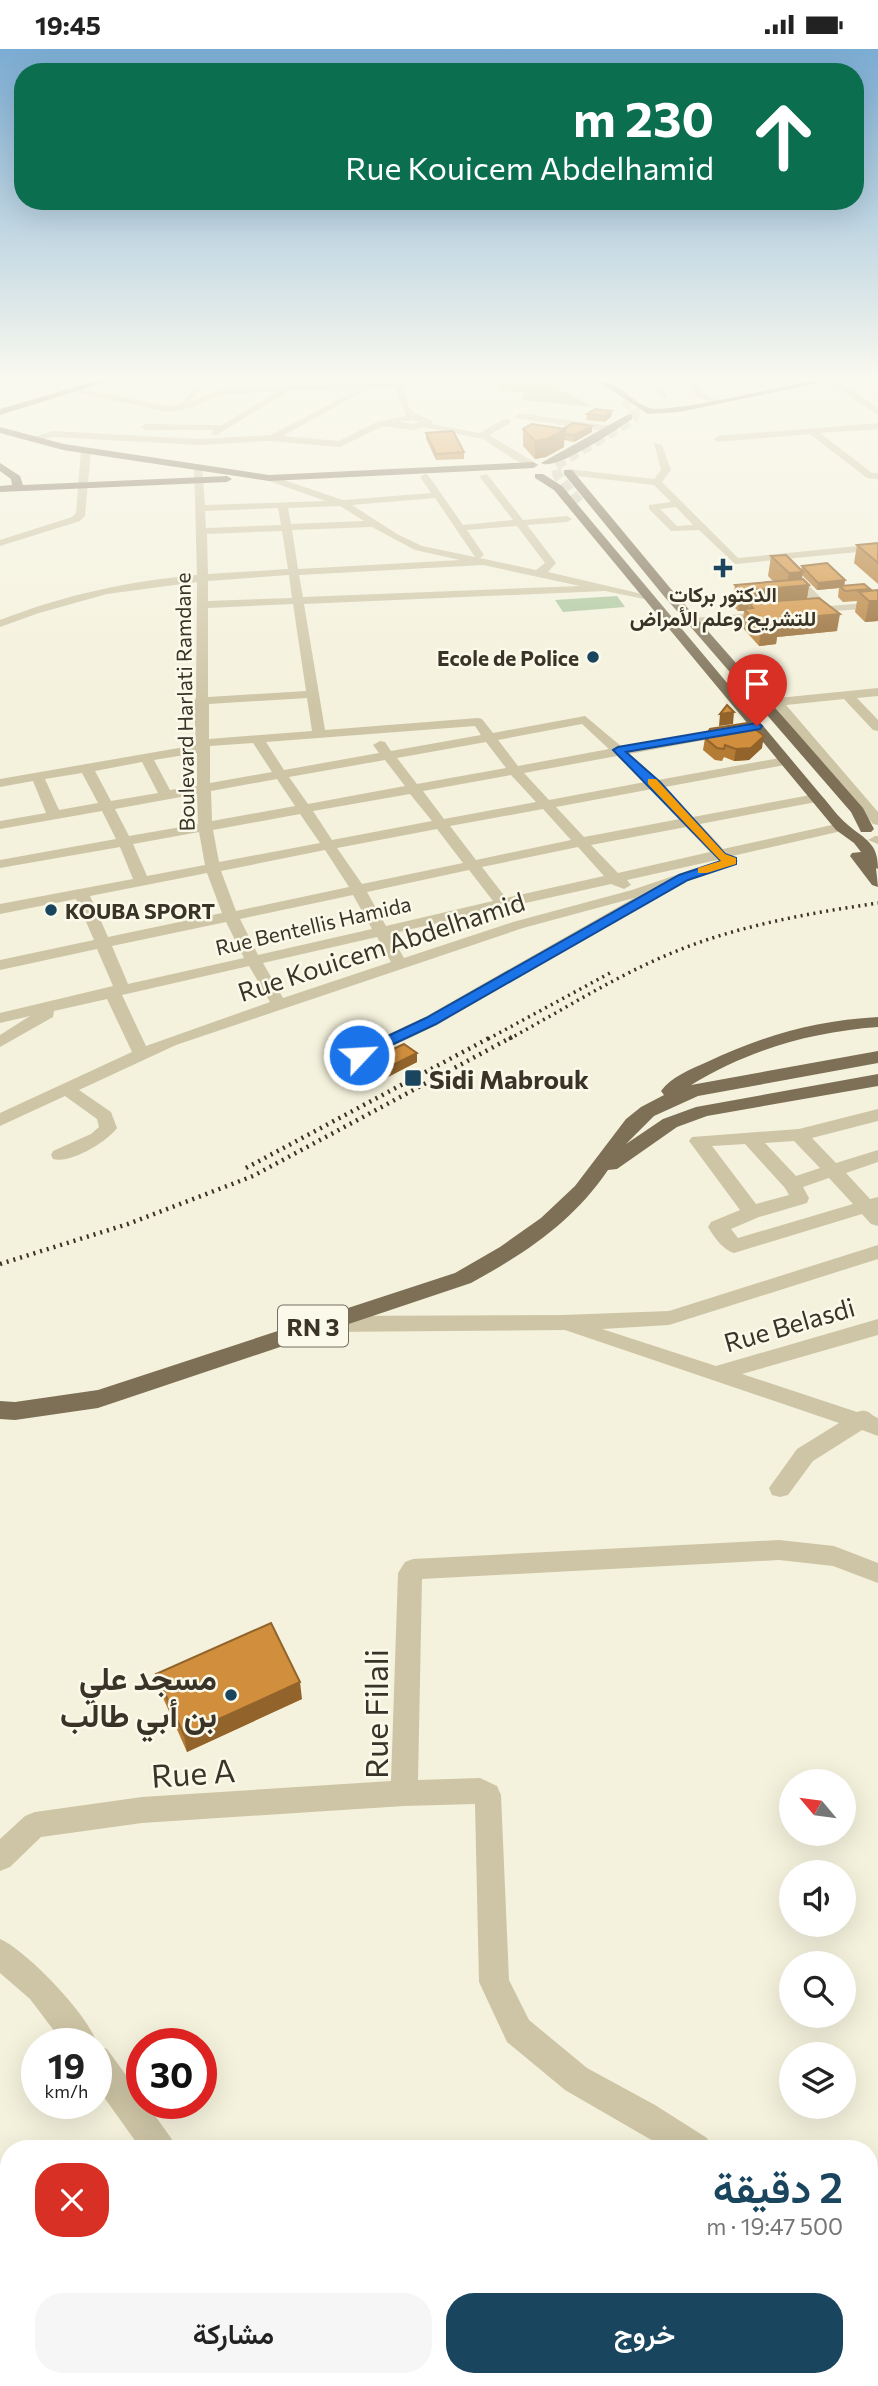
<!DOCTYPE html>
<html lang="ar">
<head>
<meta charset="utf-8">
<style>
	body { margin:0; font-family:Commissioner,Vazirmatn,sans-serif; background:#f6f6f6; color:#222; direction:rtl; height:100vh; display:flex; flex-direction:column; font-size:26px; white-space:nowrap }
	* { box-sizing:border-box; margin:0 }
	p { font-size:23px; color:#767676 }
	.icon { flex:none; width:38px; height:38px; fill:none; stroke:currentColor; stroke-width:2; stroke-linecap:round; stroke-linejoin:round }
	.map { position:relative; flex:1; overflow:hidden; direction:ltr }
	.sheet { position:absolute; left:0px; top:2091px; width:878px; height:247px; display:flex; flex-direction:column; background:#fff; border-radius:28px 28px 0 0; box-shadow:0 7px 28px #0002; direction:rtl }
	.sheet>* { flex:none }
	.guide { position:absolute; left:14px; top:14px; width:850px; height:147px; border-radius:28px; box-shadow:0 7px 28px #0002; direction:rtl; background:#0b6e4f; color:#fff; overflow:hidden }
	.needle { width:46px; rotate:299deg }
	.buttons { position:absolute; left:779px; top:1720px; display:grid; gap:14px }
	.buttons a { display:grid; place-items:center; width:77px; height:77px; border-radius:50%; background:#fff; box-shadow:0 7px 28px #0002; font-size:35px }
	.speed { position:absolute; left:21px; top:1979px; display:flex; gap:14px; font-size:35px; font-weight:700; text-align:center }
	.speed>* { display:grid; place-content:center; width:91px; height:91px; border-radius:50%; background:#fff; box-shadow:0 7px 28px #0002; line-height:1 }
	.speed small { font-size:18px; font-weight:400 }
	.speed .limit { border:10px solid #d22; background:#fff; color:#111 }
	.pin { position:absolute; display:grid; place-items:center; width:60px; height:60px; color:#fff; margin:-72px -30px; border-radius:50% 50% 50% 0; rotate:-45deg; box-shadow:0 0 7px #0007 }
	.pin .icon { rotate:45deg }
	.me { position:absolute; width:77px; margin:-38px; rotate:65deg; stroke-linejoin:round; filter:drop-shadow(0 0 5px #0008) }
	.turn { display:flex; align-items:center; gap:24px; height:147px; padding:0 35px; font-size:32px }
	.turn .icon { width:91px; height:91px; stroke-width:2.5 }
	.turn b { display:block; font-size:49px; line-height:60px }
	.round { display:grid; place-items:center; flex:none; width:74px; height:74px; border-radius:28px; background:#f6f6f6 }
	.head { display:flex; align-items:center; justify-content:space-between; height:119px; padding:0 35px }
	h1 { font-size:42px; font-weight:600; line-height:52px; color:#19455f }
	.primary-button { display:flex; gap:14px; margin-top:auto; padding:14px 35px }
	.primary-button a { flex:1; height:80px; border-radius:28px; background:#19455f; color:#fff; font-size:28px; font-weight:600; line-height:80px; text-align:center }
	.primary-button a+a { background:#f6f6f6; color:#222 }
	.status { display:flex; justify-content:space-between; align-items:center; height:49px; padding:0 35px; background:#fff; direction:ltr }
	.status svg { height:19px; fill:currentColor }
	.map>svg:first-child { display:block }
	.green { fill:#a9c59a }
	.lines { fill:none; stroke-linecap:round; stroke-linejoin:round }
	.major-tunnel { stroke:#cfcbb8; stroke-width:10; stroke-dasharray:10 5; stroke-linecap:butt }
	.minor { fill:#cec5a6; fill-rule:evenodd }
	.major { fill:#7d7057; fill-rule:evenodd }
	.highway { fill:#5b503e; fill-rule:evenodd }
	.rail-far1 { stroke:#393328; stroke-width:3.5; stroke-dasharray:2 4.5; stroke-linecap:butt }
	.rail { stroke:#393328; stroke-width:4.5; stroke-dasharray:2 5; stroke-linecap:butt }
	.wall { fill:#b47b34 }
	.shaded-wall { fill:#92642b }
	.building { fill:#d18f3d; stroke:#92642b; stroke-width:2 }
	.route { fill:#1a73e8; stroke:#114b97; stroke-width:2 }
	.slow { fill:#f59e0b }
	.poi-dot { fill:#19455f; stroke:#fbf9e9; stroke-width:2.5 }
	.labels { text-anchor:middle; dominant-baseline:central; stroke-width:5; stroke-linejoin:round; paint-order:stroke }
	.far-poi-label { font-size:21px; font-weight:bold; fill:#393328; stroke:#fbf9e9 }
	.far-street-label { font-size:21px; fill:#393328; stroke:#fbf9e9 }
	.shield { fill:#fbf9e9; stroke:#736e62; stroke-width:2 }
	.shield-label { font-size:24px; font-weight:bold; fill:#393328 }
	.street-label { font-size:26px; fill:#393328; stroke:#fbf9e9 }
	.poi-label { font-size:26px; font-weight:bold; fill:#393328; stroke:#fbf9e9; text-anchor:start }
	.near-poi-label { font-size:32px; font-weight:bold; fill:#393328; stroke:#fbf9e9; text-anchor:end }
	.near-street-label { font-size:32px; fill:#393328; stroke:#fbf9e9 }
</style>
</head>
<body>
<div class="status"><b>19:45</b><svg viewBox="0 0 49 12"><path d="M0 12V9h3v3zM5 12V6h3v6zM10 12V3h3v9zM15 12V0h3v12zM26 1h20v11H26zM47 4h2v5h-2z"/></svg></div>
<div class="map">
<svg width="878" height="2337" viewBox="0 0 878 2337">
	<rect width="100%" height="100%" fill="#f4f1dc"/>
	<path class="green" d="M 496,332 L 545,333 L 594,358 L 522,351 L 524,344 L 500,341 L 502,333 Z
		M 617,547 L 625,558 L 563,563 L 555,551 Z"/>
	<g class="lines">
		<path class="major-tunnel" d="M 579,453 L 558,427 L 555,417 L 634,370 L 635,361 L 620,347"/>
		<path class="minor" d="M 199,332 L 207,332 L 189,353 L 217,342 L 246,338 L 401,332 C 409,357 405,363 432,371 L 432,375 L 480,384 L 504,370 L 510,370 L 510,374 L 489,386 L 539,416 L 534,419 L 515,411 L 483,390 L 423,378 L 414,381 L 383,377 L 340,398 L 269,392 L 199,396 L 53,388 L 31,393 L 27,390 L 53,382 L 199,390 L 271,386 L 360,340 L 289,342 L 215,387 L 211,384 L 214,381 L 145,381 L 141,378 L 145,375 L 222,376 L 278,342 L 222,346 L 190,359 L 168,363 L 69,342 L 73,339 L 168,357 L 181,355 ZM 369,339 L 395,339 L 406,367 L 377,373 L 339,392 L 283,387 ZM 412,371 L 420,373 L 413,375 L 400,373 Z
			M 650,332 L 658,332 L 668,349 L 662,349 Z
			M 687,332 L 695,332 L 703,344 L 716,351 L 716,355 L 697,348 Z
			M 821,332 C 844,331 860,347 878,359 L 878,366 L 839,340 Z
			M 518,364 L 611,377 L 615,380 L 611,383 L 515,369 Z
			M 878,374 L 878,380 L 820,384 L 872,424 L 878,424 L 878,430 L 867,429 L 810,385 L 718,393 L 714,390 L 718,387 Z
			M 654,394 L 662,396 L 671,421 L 662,433 L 738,509 L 878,495 L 878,501 L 735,515 L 699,481 L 671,482 L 649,460 L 649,456 L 671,453 L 654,436 L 568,426 L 563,423 L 568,420 L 654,430 L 661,421 ZM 676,458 L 693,476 L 677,477 L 660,460 Z
			M 86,398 L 91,401 L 85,467 L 80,472 L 0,497 L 0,491 L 72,468 L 76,464 L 81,401 Z
			M 194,415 L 202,417 L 205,456 L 326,452 L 266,431 L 264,429 L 269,426 L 343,451 L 431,444 L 420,428 L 425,425 L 428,426 L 463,476 L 513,471 L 479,427 L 487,425 L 523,471 L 567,467 L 572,470 L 567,473 L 527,476 L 556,514 L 548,523 L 655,548 L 649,551 L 605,542 L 304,555 L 325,681 L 478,669 L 482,670 L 493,684 L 585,667 L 622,698 L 732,678 L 738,682 L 737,685 L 629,705 L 658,731 L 785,708 L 792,712 L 785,716 L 665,738 L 693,768 L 816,745 L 823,749 L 816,753 L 700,775 L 723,800 L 841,774 L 848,778 L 846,781 L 732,807 L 738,812 L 731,816 L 717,811 L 627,831 L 631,836 L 624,840 L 611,835 L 512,857 L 517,863 L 509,868 L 504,866 L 499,860 L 390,885 L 404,909 L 513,873 L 632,841 L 688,822 L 693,821 L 700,825 L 698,828 L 653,844 L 657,847 L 654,850 L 437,976 L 365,1010 L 359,1011 L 350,1006 L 353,1002 L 425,968 L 634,849 L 523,879 L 176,996 L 79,1041 L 111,1063 L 117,1079 C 107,1093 70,1115 53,1110 L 51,1106 L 53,1102 L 91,1085 L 99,1078 L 97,1070 L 65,1047 L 0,1077 L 0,1064 L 132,1003 L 107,950 L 54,962 L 53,968 L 0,998 L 0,986 L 30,967 L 0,974 L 0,964 L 113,937 L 97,900 L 0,921 L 0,911 L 94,891 L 76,850 L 0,865 L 0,855 L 133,830 L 120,798 L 0,819 L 0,811 L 116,790 L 102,762 L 0,780 L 0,772 L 46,764 L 33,732 L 0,738 L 0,730 L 196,696 L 194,652 L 196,649 L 197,533 L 107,545 L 39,564 L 0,578 L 0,571 C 64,546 129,532 197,526 ZM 435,449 L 475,508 L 422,497 L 397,485 L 352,456 ZM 340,457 L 364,472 L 291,475 L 288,459 ZM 278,459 L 281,476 L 206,479 L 205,462 ZM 517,477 L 545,514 L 536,521 L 480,509 L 484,506 L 467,481 ZM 372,478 L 415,501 L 460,511 L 298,520 L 292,481 ZM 282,482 L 288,520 L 208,525 L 207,485 ZM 483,516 L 580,537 L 303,548 L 299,526 ZM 289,526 L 292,549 L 208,552 L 208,532 ZM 293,555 L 306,642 L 208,648 L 208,559 ZM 307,649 L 312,682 L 209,690 L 209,655 ZM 582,675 L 609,700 L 518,717 L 498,691 ZM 475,677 L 481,686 L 391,702 L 385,693 L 380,692 L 373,696 L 379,704 L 284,721 L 266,693 ZM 486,693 L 506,719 L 417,735 L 397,709 ZM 253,694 L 272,723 L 210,734 L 210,697 ZM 197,704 L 197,737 L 170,741 L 154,711 ZM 617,707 L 645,733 L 549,751 L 524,724 ZM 385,711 L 405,737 L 308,755 L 289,728 ZM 142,713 L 158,744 L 111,752 L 95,722 ZM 82,724 L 98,754 L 59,761 L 45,730 ZM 511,726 L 536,753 L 444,770 L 423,742 ZM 277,730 L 295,757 L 212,772 L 211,742 ZM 652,740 L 680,770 L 584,788 L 556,758 ZM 197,745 L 198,775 L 129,787 L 115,760 ZM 410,745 L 432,772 L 332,791 L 313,762 ZM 543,760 L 571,791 L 476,811 L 450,777 ZM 300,765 L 320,794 L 219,813 L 213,781 ZM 686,778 L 710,803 L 618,824 L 591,796 ZM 437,780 L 463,814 L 362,835 L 337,799 ZM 199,783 L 205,816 L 147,827 L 133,795 ZM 578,798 L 604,827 L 506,849 L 482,818 ZM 325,801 L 349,838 L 236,862 L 221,822 ZM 469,821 L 493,852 L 386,877 L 367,843 ZM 207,824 L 222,864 L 108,888 L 90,847 ZM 353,846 L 372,880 L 258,906 L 240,870 ZM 226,873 L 244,909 L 128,935 L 112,897 ZM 377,888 L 391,913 L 283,949 L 263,914 ZM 249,917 L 270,953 L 146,997 L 122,946 Z
			M 786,521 L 794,521 L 829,557 L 878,553 L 878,559 L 804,564 L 804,560 L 818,558 L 786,525 Z
			M 768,563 L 774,566 L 772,568 L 692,575 L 686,572 L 692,569 Z
			M 878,639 L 878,647 L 857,649 L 878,671 L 878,682 L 873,681 L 844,650 L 786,656 L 878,763 L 878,776 L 873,775 L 774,657 L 762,654 L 768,650 Z
			M 875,787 L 878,787 L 878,795 L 868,791 Z
			M 878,1060 L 878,1072 L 812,1089 L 836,1114 L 878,1101 L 878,1113 L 846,1124 L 870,1150 L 878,1148 L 878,1177 L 871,1175 L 862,1165 L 734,1204 C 723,1201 714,1188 708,1178 L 711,1173 L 740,1161 L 692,1096 L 689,1092 L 692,1088 L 799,1080 ZM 794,1092 L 820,1119 L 796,1127 L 765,1094 ZM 745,1095 L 785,1139 L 789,1146 L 756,1155 L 712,1097 ZM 829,1129 L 853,1155 L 738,1189 L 731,1180 L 759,1168 L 807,1154 L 809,1149 L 803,1138 Z
			M 878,1196 L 878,1210 L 669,1276 L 602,1280 L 716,1317 L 878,1270 L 878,1286 L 742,1325 L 857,1363 C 870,1359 869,1366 878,1369 L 878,1387 L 862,1381 L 813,1412 L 788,1446 L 780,1448 L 772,1446 L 769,1439 L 797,1400 L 839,1374 L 565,1281 L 325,1283 L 318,1280 L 315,1275 L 318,1270 L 325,1267 L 563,1266 L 669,1262 Z
			M 779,1491 L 834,1497 L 878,1514 L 878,1534 L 833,1517 L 779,1511 L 422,1530 L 418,1731 L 480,1729 L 497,1737 L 501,1746 L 509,1931 L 529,1971 L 587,2019 L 655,2056 L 707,2089 L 712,2100 L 667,2100 L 565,2041 L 507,1993 L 479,1933 L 475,1755 L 404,1757 L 142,1774 L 41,1788 L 10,1818 L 0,1822 L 0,1790 L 25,1767 L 35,1763 L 142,1748 L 391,1732 L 398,1524 L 405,1513 L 413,1510 Z
			M 0,1890 C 25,1900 93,1970 97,1996 L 107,2000 L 142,2048 L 142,2054 L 146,2054 L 171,2089 L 176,2100 L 141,2100 L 96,2037 L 96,1995 L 64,1995 L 30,1950 L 0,1924 Z
			M 878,2114 L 878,2146 L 870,2147 L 870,2115 Z
			M 56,2329 L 93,2329 L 90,2337 L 53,2337 Z
			M 240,2329 L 274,2329 L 273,2337 L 239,2337 Z"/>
		<path class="major" d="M 96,332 L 109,332 L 0,366 L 0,360 Z
			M 598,332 C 619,332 630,353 650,359 C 669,365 784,337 812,332 L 829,332 L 679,363 L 648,365 Z
			M 629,365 L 632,366 L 632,370 C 617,380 555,423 541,414 Z
			M 0,378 L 64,395 L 269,426 L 533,413 L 538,416 L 533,419 L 269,432 L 63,401 L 0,384 Z
			M 0,414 L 20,427 L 23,436 L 227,427 L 232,430 L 227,433 L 0,443 L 0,437 L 12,436 L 11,430 L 0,422 Z
			M 564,421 L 572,421 L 671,540 L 863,759 L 874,780 L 871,783 L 861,783 L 851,763 L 663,546 L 564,425 Z
			M 535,425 L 543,425 L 562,437 L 821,746 C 830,756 838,768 848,776 C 866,791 878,794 878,820 L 876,819 L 878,838 L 872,836 L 850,807 L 852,804 L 861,803 L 854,794 L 836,781 L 554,441 L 535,429 Z
			M 878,968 L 878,978 C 810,983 749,1001 691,1036 L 878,1002 L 878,1014 L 698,1047 L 654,1067 L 626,1095 L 663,1070 L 696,1058 L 878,1025 L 878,1037 L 707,1067 L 677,1078 L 617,1120 L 608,1121 C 573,1173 524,1205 471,1234 L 98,1359 L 15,1371 L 0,1370 L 0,1352 L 15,1353 L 98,1341 L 455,1224 L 500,1198 L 541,1169 L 575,1137 L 626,1070 L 641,1058 L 664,1046 L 661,1042 C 671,1028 691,1020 707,1013 C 765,986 813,972 878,968 Z
			M 749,2329 L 790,2329 L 787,2337 L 746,2337 Z"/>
		<path class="highway" d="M 878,2135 L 878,2171 L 870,2175 L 870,2139 Z
			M 878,2193 L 878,2230 L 870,2233 L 870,2196 Z
			M 629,2329 L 670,2329 L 667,2337 L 626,2337 Z
			M 698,2329 L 740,2329 L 737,2337 L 695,2337 Z"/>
		<path class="rail-far1" d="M 488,990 L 610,924
			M 509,990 C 559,963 608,932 660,909 C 729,878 804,865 878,854"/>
		<path class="rail" d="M 246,1119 L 491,988
			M 0,1215 L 128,1175 L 253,1127 L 512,988"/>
	</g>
	<path class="wall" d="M 612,362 L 611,368 L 604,373 L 586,371 L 587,365 Z
		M 592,377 L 592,383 L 574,393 L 564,391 L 564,398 L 546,408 L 535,410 L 523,397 L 523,380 L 563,380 Z
		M 426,384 L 464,403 L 464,410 L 436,411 L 426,390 Z
		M 878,494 L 878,535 L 854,514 L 857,496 Z
		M 771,507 L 801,521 L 802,517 L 845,531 L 844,537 L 870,540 L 870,542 L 878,541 L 878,572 L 865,573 L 855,563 L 857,552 L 843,553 L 838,548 L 839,539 L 817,541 L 802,526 L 802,530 L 809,536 L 807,550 L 837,582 L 777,588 L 776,595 L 759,597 L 742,578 L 744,562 L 738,562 L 732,556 L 735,536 L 773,532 L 768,527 Z
		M 705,689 L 762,699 L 749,711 L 734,712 L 724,708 L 722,712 L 715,711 L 703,701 Z
		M 417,1004 L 417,1013 L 384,1030 L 371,1020 L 370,1011 Z
		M 156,1625 L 302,1650 L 187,1703 L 160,1642 Z"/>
	<path class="shaded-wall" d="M 612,362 L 611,368 L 604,373 L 605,367 Z
		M 592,377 L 592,383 L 574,393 L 574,386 Z
		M 565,380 L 564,398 L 546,408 L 535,410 L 535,392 Z
		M 803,523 L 801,537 L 809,536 L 806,556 L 753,559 L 749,554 L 748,561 L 744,560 L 744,562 L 738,562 L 741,542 L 787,538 L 789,524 Z
		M 845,531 L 844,538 L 840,537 L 839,539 L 817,541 L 818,534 Z
		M 869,552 L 878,552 L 878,572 L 865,573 Z
		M 840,565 L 837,582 L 777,588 L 776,595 L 759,597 L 761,579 L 773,571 Z
		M 734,663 L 733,675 L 719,677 L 720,665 Z
		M 764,687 L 762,699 L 749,711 L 734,712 L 736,700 Z
		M 417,1004 L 417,1013 L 384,1030 L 383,1021 Z
		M 300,1633 L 302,1650 L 187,1703 L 184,1686 Z"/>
	<path class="building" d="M 595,360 L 612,362 L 605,367 L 587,365 Z
		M 573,374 L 592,377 L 574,386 L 565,385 L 565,380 L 563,380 Z
		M 532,375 L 565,380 L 547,390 L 535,392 L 523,380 Z
		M 453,382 L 464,403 L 436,405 L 426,384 Z
		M 878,494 L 878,514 L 857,496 Z
		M 786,506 L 803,523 L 789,524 L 771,507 Z
		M 827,514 L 845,531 L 818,534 L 802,517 Z
		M 803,530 L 809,536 L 741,542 L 735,536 Z
		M 864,535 L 870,540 L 845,542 L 840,537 Z
		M 878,541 L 878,552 L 869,552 L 859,543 Z
		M 819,549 L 840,565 L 773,571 L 779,577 L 761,579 L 744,560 L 753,559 L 749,554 Z
		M 727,656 L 734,663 L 720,665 Z
		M 747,674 L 764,687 L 751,699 L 736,700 L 725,696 L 724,700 L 717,699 L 705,689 L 710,680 Z
		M 404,995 L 417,1004 L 383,1021 L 370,1011 Z
		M 271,1574 L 300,1633 L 184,1686 L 156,1625 Z"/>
	<linearGradient id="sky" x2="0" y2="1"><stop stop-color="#7bacd3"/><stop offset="0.5" stop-color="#faf9ef"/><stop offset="1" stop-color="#faf9ef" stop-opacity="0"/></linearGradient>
	<rect width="878" height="659" fill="url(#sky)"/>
	<path class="route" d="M 757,674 L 762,677 L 760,680 L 626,703 L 660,733 L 725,805 L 736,809 L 736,815 L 688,831 L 436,975 L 364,1009 L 354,1009 L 354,1003 L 426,969 L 679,826 L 721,812 L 613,701 L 618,698 Z"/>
	<path class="slow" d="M 648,730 L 656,730 L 725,805 L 736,809 L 736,815 L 707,824 L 698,824 L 698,819 L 721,812 L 648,735 Z"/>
	<g class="poi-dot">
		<path d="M719.5 508.5h7v7h7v7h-7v7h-7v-7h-7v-7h7z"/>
		<circle cx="593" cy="608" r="7"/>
		<circle cx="51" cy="861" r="7"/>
		<rect x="404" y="1020" width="18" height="18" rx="3.5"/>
		<circle cx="231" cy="1646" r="7"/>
	</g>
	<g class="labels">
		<g class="far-poi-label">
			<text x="723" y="544">الدكتور بركات<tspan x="723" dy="24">للتشريح وعلم الأمراض</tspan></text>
			<text x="579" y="608" text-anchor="end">Ecole de Police</text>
			<text x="65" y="861" text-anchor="start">KOUBA SPORT</text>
		</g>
		<g class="far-street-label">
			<text transform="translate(184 653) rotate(-91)">Boulevard Harlati Ramdane</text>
			<text transform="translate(313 876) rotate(-13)">Rue Bentellis Hamida</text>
		</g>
		<rect class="shield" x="278" y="1256.5" width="70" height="41" rx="5"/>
		<g class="shield-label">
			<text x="313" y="1277">RN 3</text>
		</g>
		<g class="street-label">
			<text transform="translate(381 897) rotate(-18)">Rue Kouicem Abdelhamid</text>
			<text transform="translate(789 1275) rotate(-16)">Rue Belasdi</text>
		</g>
		<g class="poi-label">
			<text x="429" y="1029">Sidi Mabrouk</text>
		</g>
		<g class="near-poi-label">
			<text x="217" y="1628">مسجد علي<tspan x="217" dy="37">بن أبي طالب</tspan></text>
		</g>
		<g class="near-street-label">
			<text transform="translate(375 1665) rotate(-90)">Rue Filali</text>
			<text transform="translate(193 1723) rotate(-4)">Rue A</text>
		</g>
	</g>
</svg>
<div class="buttons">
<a><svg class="needle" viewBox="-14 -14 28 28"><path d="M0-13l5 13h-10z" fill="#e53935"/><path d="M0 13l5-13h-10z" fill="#767676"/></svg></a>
<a><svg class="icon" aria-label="sound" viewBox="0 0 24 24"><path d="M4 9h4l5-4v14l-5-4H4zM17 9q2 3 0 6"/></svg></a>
<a><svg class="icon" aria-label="search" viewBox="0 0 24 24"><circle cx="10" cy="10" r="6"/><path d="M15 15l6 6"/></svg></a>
<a><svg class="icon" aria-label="layers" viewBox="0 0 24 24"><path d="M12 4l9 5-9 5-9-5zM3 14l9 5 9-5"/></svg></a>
</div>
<div class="speed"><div>19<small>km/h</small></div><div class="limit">30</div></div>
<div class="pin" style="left:757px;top:677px;background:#d93025"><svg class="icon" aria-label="arrive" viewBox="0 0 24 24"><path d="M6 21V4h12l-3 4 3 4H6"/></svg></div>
<svg class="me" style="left:359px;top:1006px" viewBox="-20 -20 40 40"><circle r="17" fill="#1a73e8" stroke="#fff" stroke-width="3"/><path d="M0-11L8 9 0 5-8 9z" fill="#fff"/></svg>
<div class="guide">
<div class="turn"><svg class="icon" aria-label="ahead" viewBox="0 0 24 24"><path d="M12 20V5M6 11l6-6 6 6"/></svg><div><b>230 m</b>Rue Kouicem Abdelhamid</div></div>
</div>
<section class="sheet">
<div class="head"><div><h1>2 دقيقة</h1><p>500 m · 19:47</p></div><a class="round" style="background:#d93025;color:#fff"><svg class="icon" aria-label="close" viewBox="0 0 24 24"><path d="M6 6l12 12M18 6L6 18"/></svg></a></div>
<div class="primary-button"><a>خروج</a><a>مشاركة</a></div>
</section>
</div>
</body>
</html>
